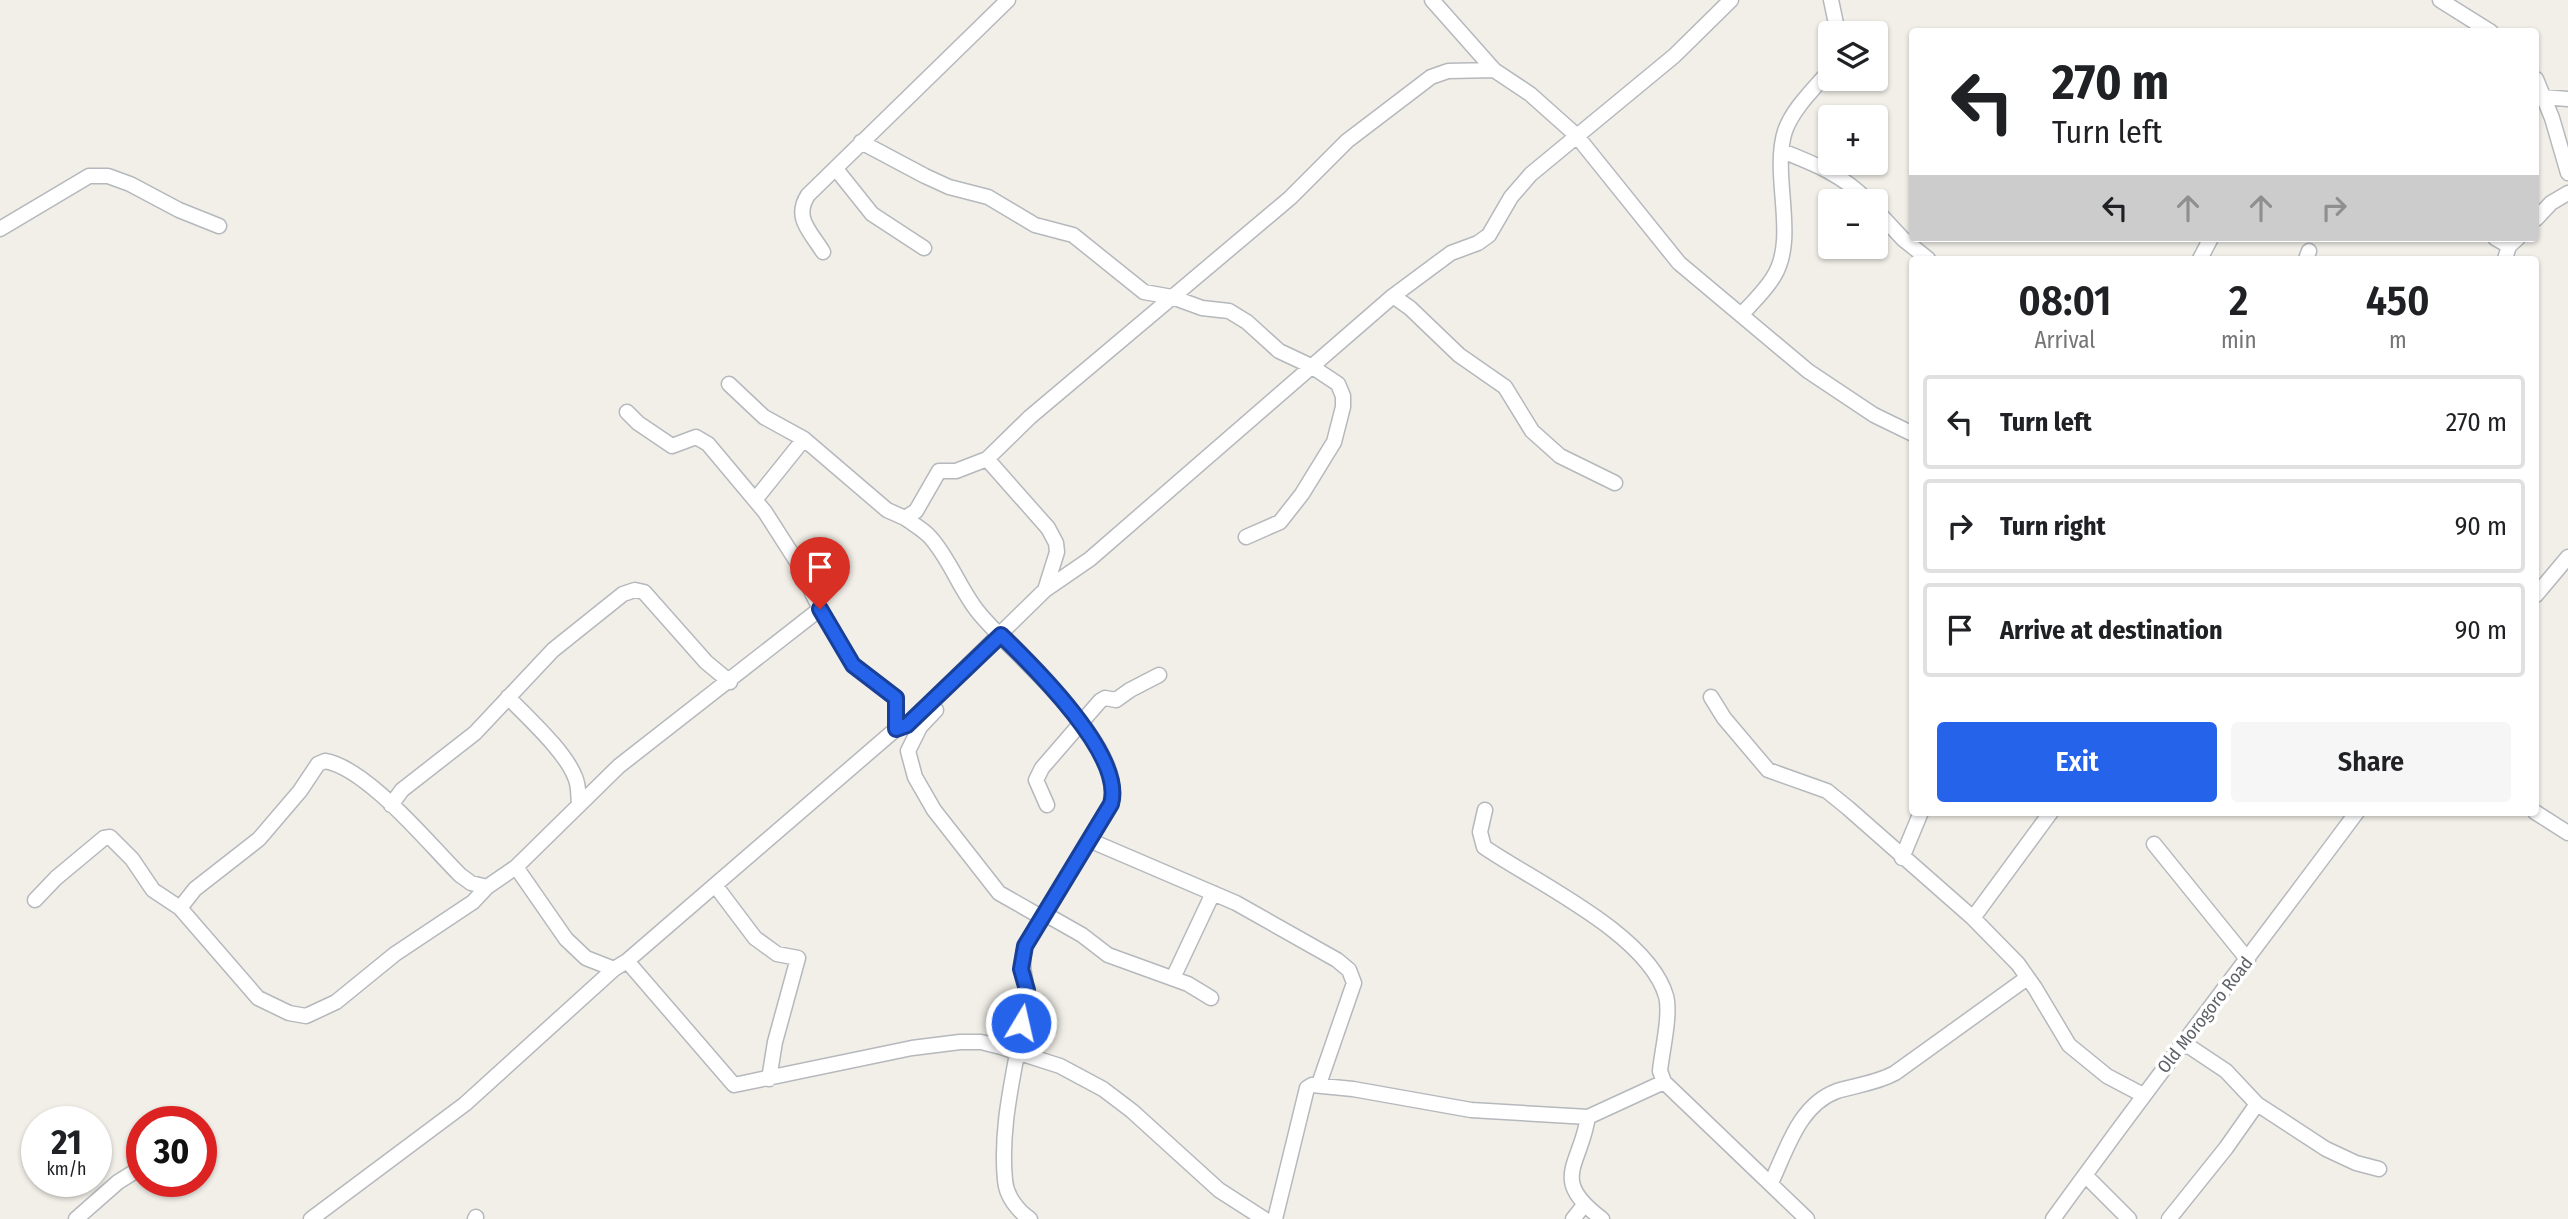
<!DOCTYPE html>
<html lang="en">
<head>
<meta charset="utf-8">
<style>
	body { margin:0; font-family:"Fira Sans Condensed",sans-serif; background:#f6f6f6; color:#202124; height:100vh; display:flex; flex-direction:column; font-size:26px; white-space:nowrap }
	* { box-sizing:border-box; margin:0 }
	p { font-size:23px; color:#757577 }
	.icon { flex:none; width:38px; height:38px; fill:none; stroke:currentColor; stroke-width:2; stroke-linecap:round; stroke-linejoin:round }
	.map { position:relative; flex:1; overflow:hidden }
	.side { position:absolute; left:1909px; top:256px; width:630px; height:560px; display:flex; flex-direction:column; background:#fff; border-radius:7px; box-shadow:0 2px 5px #0004 }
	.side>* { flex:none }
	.top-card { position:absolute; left:1909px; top:28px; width:630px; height:214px; border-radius:7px; box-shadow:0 2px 5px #0004; background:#fff; color:#202124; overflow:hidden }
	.controls { position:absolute; left:1818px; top:21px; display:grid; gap:14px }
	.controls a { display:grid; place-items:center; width:70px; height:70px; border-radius:7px; background:#fff; box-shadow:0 2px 5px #0004; font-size:35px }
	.speed { position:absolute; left:21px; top:1106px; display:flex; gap:14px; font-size:35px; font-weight:700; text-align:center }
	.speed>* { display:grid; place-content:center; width:91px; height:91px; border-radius:50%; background:#fff; box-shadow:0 2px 5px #0004; line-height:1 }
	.speed small { font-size:18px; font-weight:400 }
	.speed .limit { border:10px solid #d22; background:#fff; color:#111 }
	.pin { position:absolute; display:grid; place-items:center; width:60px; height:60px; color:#fff; margin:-72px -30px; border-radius:50% 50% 50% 0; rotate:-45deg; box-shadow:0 0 7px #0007 }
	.pin .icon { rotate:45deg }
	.me { position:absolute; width:77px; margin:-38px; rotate:9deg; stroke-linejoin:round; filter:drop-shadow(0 0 5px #0008) }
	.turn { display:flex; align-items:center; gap:24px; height:147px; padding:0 28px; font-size:32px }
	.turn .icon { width:91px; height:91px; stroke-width:2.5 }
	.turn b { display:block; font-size:49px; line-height:60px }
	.lanes { display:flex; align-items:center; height:66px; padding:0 28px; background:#0003; justify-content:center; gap:35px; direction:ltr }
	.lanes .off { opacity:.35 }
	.eta { display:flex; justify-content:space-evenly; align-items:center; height:119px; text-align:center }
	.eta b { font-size:42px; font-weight:600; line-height:49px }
	.primary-button { display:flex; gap:14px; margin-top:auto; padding:14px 28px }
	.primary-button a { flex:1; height:80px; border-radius:7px; background:#2563eb; color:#fff; font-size:28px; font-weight:600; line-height:80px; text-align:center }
	.primary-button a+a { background:#f6f6f6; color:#202124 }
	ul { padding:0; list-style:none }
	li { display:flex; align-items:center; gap:21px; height:94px; margin:0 14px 10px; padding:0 14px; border:4px solid #e0e0e0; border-radius:7px }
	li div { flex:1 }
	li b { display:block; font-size:26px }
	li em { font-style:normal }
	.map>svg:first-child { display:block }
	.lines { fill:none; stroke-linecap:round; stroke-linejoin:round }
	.minor-casing { stroke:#b5b8bc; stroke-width:17 }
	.minor { stroke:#fff; stroke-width:14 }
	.route-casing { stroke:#184099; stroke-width:18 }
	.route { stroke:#2563eb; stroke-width:12 }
	.labels { text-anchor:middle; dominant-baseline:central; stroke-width:7; stroke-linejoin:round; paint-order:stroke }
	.street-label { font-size:18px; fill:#5f6368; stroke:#fff }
</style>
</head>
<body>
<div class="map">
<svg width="2568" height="1219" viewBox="0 0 2568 1219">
	<rect width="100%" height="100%" fill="#f1efe8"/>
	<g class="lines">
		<defs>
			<path id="minor" d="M 1432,0 L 1494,70 L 1530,94 L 1576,135 L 1679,263 L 1808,371 L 1874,415 L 1913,434
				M 1831,0 L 1838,33
				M 2440,0 L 2491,32
				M 2536,79 L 2552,118 L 2568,173
				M 2542,97 L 2568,99
				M 861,142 L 925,176 L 949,187 L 988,197 L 1035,225 L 1073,235 L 1144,292 L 1172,297 L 1202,308 L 1229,311 L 1247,322 L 1279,351 L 1311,366 L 1338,384 L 1343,396 L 1343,407 L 1334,442 L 1302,494 L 1280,522 L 1246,537
				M 1782,151 C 1815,164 1843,175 1868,201
				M 836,169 L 872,214 L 924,248
				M 1876,210 L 1903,239 L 1928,259
				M 2536,219 L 2551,203 L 2568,193
				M 0,229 L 89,176 L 108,176 L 130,184 L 179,210 L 219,226
				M 2495,238 L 2509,246
				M 823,252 C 811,232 793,218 808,195 L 1008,0
				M 2200,259 L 2211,238
				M 2306,259 L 2309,251
				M 2505,259 L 2509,246 L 2518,238
				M 1393,296 L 1410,308 L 1459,355 L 1505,387 L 1532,431 L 1560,456 L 1615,483
				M 1742,314 C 1753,302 1766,290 1774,276 C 1798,237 1771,175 1785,131 C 1793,108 1815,88 1830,70
				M 729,384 L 764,417 L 804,439 L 887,510 L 905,518 L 916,511 L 939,471 L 956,471 L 987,459 L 1030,417 L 1290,198 L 1347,141 L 1431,77 L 1448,71 L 1494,70
				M 627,412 L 638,423 L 672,446 L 696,437 L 708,444 L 765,512 L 797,562 L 820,609 L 853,665 L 896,698 L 896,729
				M 987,459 L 1048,528 L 1056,543 L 1057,552 L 1045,590
				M 755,500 L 804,439
				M 905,518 C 913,524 923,529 930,537 C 950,559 960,590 979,613 C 1013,655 1128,745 1111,804 L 1025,946 C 1019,969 1028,978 1026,999 C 1019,1058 999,1118 1005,1180 C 1006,1196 1018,1211 1030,1219
				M 2536,595 L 2568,557
				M 508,697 C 528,718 565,751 575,777 C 579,785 578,795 579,804
				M 1711,697 L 1724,718 L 1768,770 L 1827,791 L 1848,808 L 1973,918 L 2018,964 L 2035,988 L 2069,1045 L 2107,1076 L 2143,1095
				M 936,710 L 920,727 L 908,751 L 915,777 L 934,810 L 999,893 L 1043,918
				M 391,805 L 402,790 L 475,733 L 553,650 L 623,594 L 635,590 L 644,592 L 706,662 L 730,682
				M 1047,805 L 1036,780 L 1042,768 L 1100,701 L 1105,698 L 1116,700 L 1130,690 L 1159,675
				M 1485,810 L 1480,832 L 1484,847 C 1535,882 1648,934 1666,996 C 1671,1014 1662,1051 1660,1071 L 1664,1082 L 1807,1219
				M 2535,812 L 2568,833
				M 1089,840 L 1236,903 L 1337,960 L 1349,970 L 1354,983 L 1319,1084
				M 2154,844 L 2248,960
				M 1902,858 L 1921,812
				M 516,867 L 566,939 L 586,958 L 614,969
				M 715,885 L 755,938 L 777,954 L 798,958 L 775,1042 L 769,1079
				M 35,900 L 56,878 L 104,838 L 110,837 L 132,859 L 153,890 L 180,908 L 258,998 L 289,1013 L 306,1016 L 336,1002 L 395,954 L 473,902 L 487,887 L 516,867 L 619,766 L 820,609
				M 180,908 L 195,889 L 259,839 L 300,791 L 318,764 L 325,761 C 367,768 428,843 460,875 L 471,883 L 487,887
				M 1045,914 L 1082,935 L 1108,955 L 1188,984 L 1211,998
				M 1973,918 L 2051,812
				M 627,961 L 734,1085 L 912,1048 L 960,1042 L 981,1042 L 1001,1047 L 1060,1066 L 1103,1089 L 1132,1111 L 1219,1190 L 1264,1219
				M 1173,978 L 1213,893
				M 2184,1043 L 2226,1071 L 2257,1104 L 2326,1149 L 2356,1163 L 2379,1169
				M 1588,1117 C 1580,1167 1549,1179 1602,1219
				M 2085,1175 L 2129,1219
				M 1771,1183 C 1787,1149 1799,1105 1837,1091 C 1857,1085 1877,1083 1895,1073 L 2027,978
				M 76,1219 L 118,1182 L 142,1167
				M 311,1219 L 465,1104 L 614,969 L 627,961 L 896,729 L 907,725 L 1045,590 L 1090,559 L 1393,296 L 1451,253 L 1478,243 L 1489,235 L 1511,197 L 1531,174 L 1674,56 L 1731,0
				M 475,1219 L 476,1217
				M 1275,1219 L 1307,1088 L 1312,1085 L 1353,1089 L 1471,1110 L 1588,1117 L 1664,1082
				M 1573,1219 L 1584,1205
				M 2053,1219 C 2152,1082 2256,948 2357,812
				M 2169,1219 L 2226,1148 L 2257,1104"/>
		</defs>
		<use href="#minor" class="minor-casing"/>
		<use href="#minor" class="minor"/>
	</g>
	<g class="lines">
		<defs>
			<path id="route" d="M 820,609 L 853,665 L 896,698 L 896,729 L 907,725 L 1001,635 C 1034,667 1125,756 1111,804 L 1025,946 L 1021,969 L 1027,990 L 1021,1023"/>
		</defs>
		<use href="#route" class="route-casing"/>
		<use href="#route" class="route"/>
	</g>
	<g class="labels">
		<g class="street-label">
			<text transform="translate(2205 1015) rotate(-52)">Old Morogoro Road</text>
		</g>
	</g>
</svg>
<div class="controls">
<a><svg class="icon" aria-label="layers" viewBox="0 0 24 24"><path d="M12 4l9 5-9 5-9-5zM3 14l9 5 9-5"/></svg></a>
<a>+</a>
<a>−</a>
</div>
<div class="speed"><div>21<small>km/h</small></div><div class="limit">30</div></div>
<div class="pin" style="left:820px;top:609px;background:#d93025"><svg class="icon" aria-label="arrive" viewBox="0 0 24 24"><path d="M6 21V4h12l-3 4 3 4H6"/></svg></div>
<svg class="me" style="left:1021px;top:1023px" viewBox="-20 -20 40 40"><circle r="17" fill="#2563eb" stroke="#fff" stroke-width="3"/><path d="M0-11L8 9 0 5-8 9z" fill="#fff"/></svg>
<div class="top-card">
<div class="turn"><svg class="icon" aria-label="left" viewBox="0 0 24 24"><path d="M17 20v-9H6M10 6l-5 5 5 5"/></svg><div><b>270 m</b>Turn left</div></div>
<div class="lanes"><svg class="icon" aria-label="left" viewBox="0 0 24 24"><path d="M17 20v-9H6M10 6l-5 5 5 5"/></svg><svg class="icon off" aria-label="ahead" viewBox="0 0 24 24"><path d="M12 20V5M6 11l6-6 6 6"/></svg><svg class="icon off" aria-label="ahead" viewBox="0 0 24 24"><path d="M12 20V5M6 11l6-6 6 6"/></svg><svg class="icon off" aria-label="right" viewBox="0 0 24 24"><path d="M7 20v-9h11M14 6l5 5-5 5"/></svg></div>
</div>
<section class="side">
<div class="eta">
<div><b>08:01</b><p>Arrival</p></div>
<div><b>2</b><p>min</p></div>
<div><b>450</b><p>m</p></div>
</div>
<ul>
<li><svg class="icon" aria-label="left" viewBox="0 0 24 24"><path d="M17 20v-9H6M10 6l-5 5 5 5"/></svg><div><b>Turn left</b></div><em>270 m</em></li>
<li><svg class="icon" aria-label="right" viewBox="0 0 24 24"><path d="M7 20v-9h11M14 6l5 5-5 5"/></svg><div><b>Turn right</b></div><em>90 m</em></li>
<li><svg class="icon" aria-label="arrive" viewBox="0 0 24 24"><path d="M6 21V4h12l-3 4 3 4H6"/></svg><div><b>Arrive at destination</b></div><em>90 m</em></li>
</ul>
<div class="primary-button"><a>Exit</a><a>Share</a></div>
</section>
</div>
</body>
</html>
